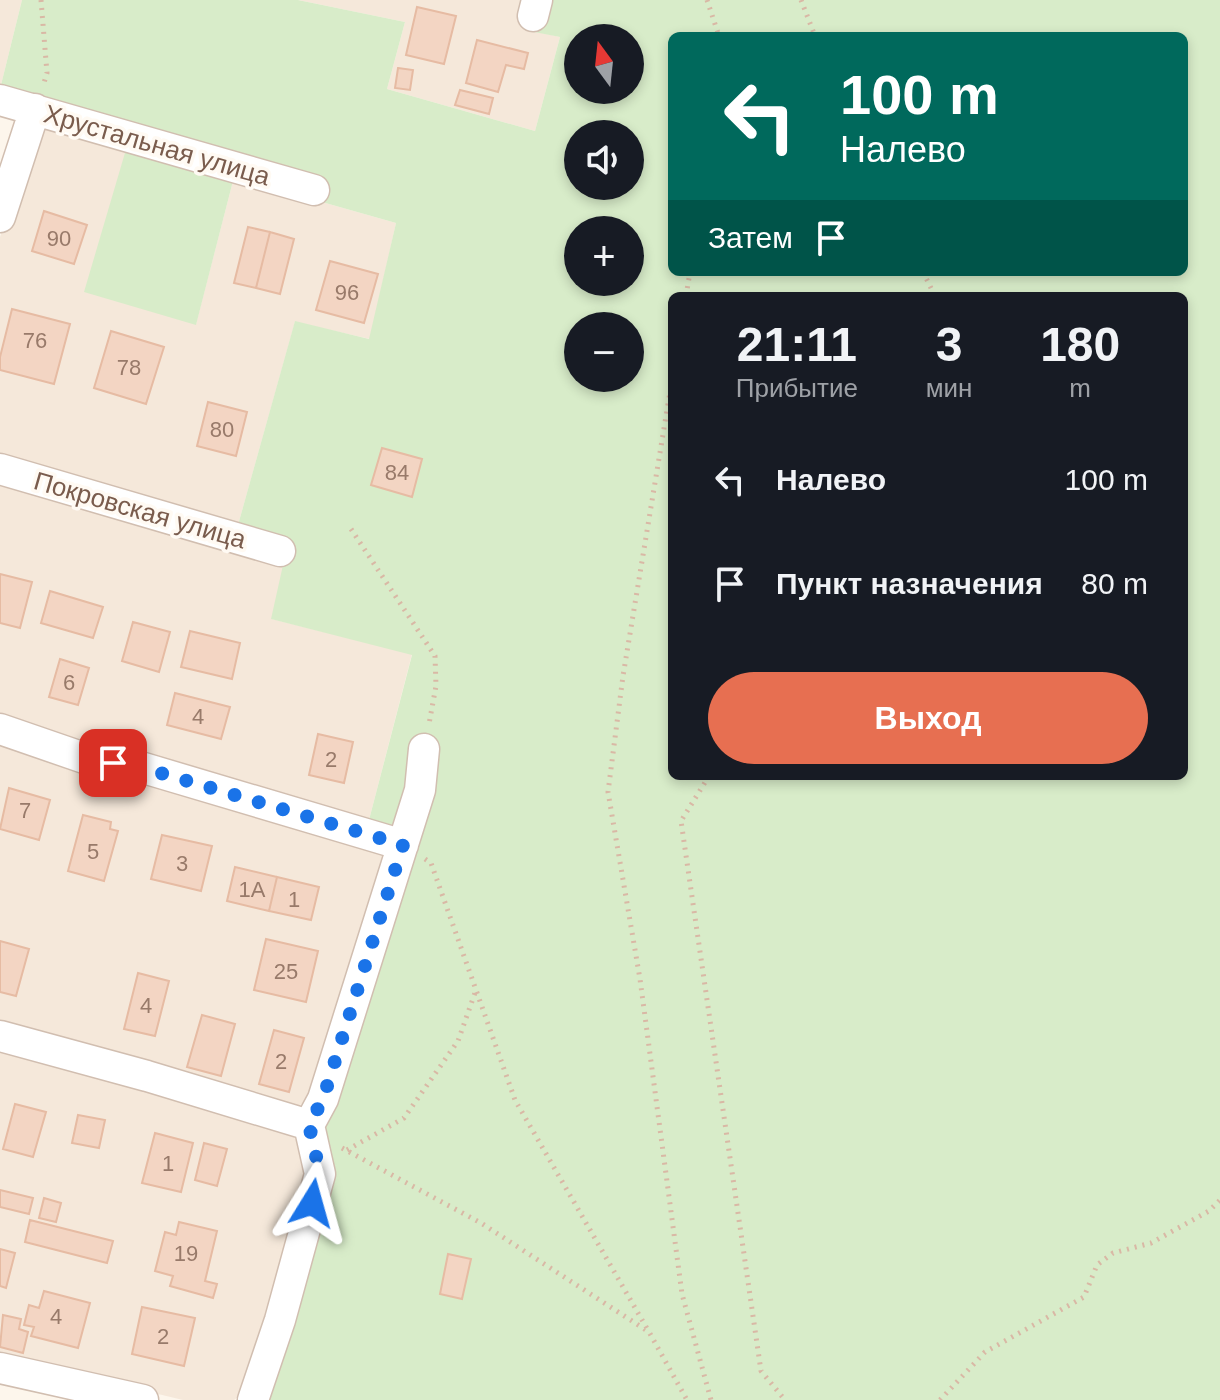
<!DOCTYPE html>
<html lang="ru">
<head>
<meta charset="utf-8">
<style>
	body { margin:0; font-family:Arial,sans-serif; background:#20242c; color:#f1f3f6; height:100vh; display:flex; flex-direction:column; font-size:30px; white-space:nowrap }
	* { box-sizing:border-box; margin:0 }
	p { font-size:26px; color:#9ea1a6 }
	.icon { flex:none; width:44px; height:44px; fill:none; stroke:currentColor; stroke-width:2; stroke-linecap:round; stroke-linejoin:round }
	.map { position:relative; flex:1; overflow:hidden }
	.side { position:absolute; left:668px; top:292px; width:520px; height:488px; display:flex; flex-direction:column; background:#171b24; border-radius:12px; box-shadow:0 4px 12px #0003 }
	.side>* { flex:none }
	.top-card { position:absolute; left:668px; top:32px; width:520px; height:244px; border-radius:12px; box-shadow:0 4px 12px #0003; background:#00695c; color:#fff; overflow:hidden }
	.needle { width:52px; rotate:345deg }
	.buttons { position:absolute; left:564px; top:24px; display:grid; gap:16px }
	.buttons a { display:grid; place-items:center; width:80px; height:80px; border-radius:50%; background:#171b24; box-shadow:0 4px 12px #0003; font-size:40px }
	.pin { position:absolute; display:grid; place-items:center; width:68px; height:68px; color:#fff; margin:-34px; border-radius:16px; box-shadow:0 4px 12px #0006 }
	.me { position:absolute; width:88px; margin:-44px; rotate:8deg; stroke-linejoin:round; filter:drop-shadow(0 0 6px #0008) }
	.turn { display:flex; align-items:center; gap:28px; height:168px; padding:0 40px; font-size:36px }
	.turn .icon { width:104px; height:104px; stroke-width:2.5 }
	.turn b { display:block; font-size:56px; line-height:68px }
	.then { display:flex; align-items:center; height:76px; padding:0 40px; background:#0003; gap:16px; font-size:30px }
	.eta { display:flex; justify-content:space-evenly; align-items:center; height:136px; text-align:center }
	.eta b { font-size:48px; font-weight:800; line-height:56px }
	.button { display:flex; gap:16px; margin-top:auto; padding:16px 40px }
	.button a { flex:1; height:92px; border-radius:48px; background:#e76f51; color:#fff; font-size:32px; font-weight:800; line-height:92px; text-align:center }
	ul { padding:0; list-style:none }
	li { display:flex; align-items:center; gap:24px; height:104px; padding:0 40px }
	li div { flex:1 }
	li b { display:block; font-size:30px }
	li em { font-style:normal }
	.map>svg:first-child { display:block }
	.residential { fill:#f5e8da }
	.green { fill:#d8ecc9; fill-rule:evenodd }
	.building { fill:#f3d5c3; stroke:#e6bba3; stroke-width:2 }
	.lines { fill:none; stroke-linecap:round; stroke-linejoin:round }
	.street-casing { stroke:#d1beb0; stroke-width:33 }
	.path { stroke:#d9b8a5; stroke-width:5; stroke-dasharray:2 6; stroke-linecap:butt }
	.street { stroke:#fff; stroke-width:30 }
	.route { stroke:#1a73e8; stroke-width:14; stroke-dasharray:0 25.2 }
	.labels { text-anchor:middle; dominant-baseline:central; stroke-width:7; stroke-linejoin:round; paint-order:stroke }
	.number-label { font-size:22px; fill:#987a6a }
	.street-label { font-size:26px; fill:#7a5c4d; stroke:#fffaf3 }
</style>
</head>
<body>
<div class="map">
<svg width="1220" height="1400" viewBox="0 0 1220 1400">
	<rect width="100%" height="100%" fill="#fdf6ec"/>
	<path class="residential" d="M 0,0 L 22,0 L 0,89 Z
		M 298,0 L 521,0 L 529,30 L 560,37 L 535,131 L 387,89 L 405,22 Z
		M 51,122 L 127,146 L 196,324 L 234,177 L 396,223 L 370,339 L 295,322 L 238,525 L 0,453 L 0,237 L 34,140 Z
		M 0,482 L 285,561 L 272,619 L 412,654 L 369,820 L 97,749 L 0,716 Z
		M 0,738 L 381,846 L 386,868 L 314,1096 L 289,1112 L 0,1030 Z
		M 0,1048 L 274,1125 L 293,1136 L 306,1153 L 311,1173 L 246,1391 L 234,1400 L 183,1400 L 0,1356 Z"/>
	<path class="green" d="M 22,0 L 298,0 L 405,22 L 387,89 L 535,131 L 560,37 L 529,31 L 521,0 L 1220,0 L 1220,1400 L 264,1400 L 320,1128 L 414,841 L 369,820 L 412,655 L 271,619 L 289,538 L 238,525 L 295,321 L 369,339 L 396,223 L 234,177 L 196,325 L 84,292 L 127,146 L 0,89 ZM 672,36 L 1184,36 L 1184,272 L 672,272 ZM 578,38 L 630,38 L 630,90 L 578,90 ZM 578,134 L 630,134 L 630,186 L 578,186 ZM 578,230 L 630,230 L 630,282 L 578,282 ZM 672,296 L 1184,296 L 1184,776 L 672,776 ZM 578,326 L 630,326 L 630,378 L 578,378 Z"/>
	<path class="building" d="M 417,7 L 456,16 L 444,64 L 406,55 Z
		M 477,40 L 528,53 L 524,69 L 506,65 L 498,92 L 466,83 Z
		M 398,68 L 413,70 L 410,90 L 395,88 Z
		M 460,90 L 493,98 L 489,114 L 455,105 Z
		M 44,211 L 87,225 L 74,264 L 32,251 Z
		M 248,227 L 270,232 L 256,288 L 234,283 Z
		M 270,232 L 294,239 L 280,294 L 256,288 Z
		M 330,261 L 378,274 L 364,323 L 316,310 Z
		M 12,309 L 70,324 L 54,384 L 0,370 L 0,357 Z
		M 111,331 L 164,347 L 146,404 L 94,388 Z
		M 208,402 L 247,412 L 236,456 L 197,446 Z
		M 382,448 L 422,459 L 412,497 L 371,485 Z
		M 0,574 L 32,582 L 20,628 L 0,623 Z
		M 50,591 L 103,607 L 93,638 L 41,623 Z
		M 133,622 L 170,632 L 159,672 L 122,661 Z
		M 190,631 L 240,643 L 232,679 L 181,667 Z
		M 60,659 L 89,668 L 78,705 L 49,697 Z
		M 175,693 L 230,707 L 221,739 L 167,725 Z
		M 318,734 L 353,742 L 344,783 L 309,775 Z
		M 9,788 L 50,800 L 39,840 L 0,829 Z
		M 83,815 L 111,822 L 110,829 L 118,831 L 104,881 L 68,871 Z
		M 162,835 L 212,846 L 201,891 L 151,879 Z
		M 235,867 L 277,877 L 269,911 L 227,901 Z
		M 277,877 L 319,887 L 311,920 L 269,911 Z
		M 266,939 L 318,951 L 306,1002 L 254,990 Z
		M 0,941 L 29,949 L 16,996 L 0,992 Z
		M 138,973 L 169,981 L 155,1036 L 124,1029 Z
		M 202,1015 L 235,1024 L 221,1076 L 187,1067 Z
		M 274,1030 L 304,1038 L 289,1092 L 259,1084 Z
		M 15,1104 L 46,1112 L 33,1157 L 3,1149 Z
		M 78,1115 L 105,1120 L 99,1148 L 72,1143 Z
		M 155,1133 L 193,1143 L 181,1192 L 142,1183 Z
		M 204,1143 L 227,1149 L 217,1186 L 195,1180 Z
		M 0,1190 L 33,1198 L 29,1214 L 0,1207 Z
		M 44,1198 L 61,1203 L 56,1222 L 39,1218 Z
		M 30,1220 L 113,1241 L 107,1263 L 25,1242 Z
		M 179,1222 L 217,1231 L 205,1281 L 217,1284 L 213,1298 L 170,1286 L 173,1276 L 155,1271 L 165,1232 L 176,1235 Z
		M 0,1249 L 15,1253 L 6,1288 L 0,1286 Z
		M 448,1254 L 471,1259 L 462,1299 L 440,1294 Z
		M 44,1291 L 90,1303 L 78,1348 L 31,1336 L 34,1327 L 24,1325 L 29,1305 L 39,1308 Z
		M 142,1307 L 195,1318 L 184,1366 L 132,1354 Z
		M 3,1315 L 21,1319 L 19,1329 L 28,1332 L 23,1353 L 0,1347 Z"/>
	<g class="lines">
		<defs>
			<path id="street" d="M 533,16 L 537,0
				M 0,100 L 314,190
				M 0,217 L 35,109
				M 0,469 L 280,551
				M 0,729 L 90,760 L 137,766 L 403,845
				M 0,1036 L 147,1076 L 309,1125
				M 0,1368 L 143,1400
				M 253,1400 L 280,1320 L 320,1174 L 309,1125 L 323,1099 L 420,790 L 424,749"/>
		</defs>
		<use href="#street" class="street-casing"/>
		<path class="path" d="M 41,0 L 47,73 L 43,86
			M 707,0 L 719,36
			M 801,0 L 815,36
			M 923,272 L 935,296
			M 686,296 L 690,272
			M 672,380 L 623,676 L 608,792 L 640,979 L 682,1294 L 711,1400
			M 351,529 L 435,656 L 436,686 L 429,724
			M 709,776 L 681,821 L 761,1371 L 785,1400
			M 425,859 L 431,863 L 515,1100 L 649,1332
			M 342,1148 L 481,1223 L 649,1332 L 687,1400
			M 347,1150 L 404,1118 L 458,1041 L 476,990
			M 940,1400 L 985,1352 L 1084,1297 L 1097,1265 L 1113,1253 L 1151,1243 L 1209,1211 L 1220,1200"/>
		<use href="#street" class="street"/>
	</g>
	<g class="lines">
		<path class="route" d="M 113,763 L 137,766 L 403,845 L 323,1099 L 309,1125 L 320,1174 L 312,1203"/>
	</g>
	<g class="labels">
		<g class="number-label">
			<text x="59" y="238">90</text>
			<text x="347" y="292">96</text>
			<text x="35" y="340">76</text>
			<text x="129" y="367">78</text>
			<text x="222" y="429">80</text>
			<text x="397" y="472">84</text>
			<text x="69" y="682">6</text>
			<text x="198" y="716">4</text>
			<text x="331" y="759">2</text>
			<text x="25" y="810">7</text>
			<text x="93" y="851">5</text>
			<text x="182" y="863">3</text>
			<text x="252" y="889">1А</text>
			<text x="294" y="899">1</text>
			<text x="286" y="971">25</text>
			<text x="146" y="1005">4</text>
			<text x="281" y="1061">2</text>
			<text x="168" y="1163">1</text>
			<text x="186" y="1253">19</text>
			<text x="56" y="1316">4</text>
			<text x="163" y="1336">2</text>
		</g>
		<g class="street-label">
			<text transform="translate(157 145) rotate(16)">Хрустальная улица</text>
			<text transform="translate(140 510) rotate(16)">Покровская улица</text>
		</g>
	</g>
</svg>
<div class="buttons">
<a><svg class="needle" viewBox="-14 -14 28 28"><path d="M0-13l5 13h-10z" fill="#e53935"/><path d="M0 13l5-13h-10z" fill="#9ea1a6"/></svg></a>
<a><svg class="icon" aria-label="sound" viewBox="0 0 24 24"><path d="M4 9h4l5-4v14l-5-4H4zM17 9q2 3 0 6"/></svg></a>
<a>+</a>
<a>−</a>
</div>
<div class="pin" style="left:113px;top:763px;background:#d93025"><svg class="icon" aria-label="arrive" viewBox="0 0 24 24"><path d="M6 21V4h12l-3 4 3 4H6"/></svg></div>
<svg class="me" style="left:312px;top:1203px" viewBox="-20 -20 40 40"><path d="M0-17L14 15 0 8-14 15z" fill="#1a73e8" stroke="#fff" stroke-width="4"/></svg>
<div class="top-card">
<div class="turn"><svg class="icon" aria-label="left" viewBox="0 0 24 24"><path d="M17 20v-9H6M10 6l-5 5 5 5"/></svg><div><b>100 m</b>Налево</div></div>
<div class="then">Затем<svg class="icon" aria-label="arrive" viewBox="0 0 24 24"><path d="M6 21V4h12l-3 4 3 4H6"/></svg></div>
</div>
<section class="side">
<div class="eta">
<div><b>21:11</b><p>Прибытие</p></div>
<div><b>3</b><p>мин</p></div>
<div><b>180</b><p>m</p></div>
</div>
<ul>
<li><svg class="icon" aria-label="left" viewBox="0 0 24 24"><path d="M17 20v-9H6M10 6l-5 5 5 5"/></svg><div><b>Налево</b></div><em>100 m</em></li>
<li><svg class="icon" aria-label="arrive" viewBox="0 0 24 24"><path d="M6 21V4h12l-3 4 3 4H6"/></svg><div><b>Пункт назначения</b></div><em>80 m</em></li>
</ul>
<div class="button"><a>Выход</a></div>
</section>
</div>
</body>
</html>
